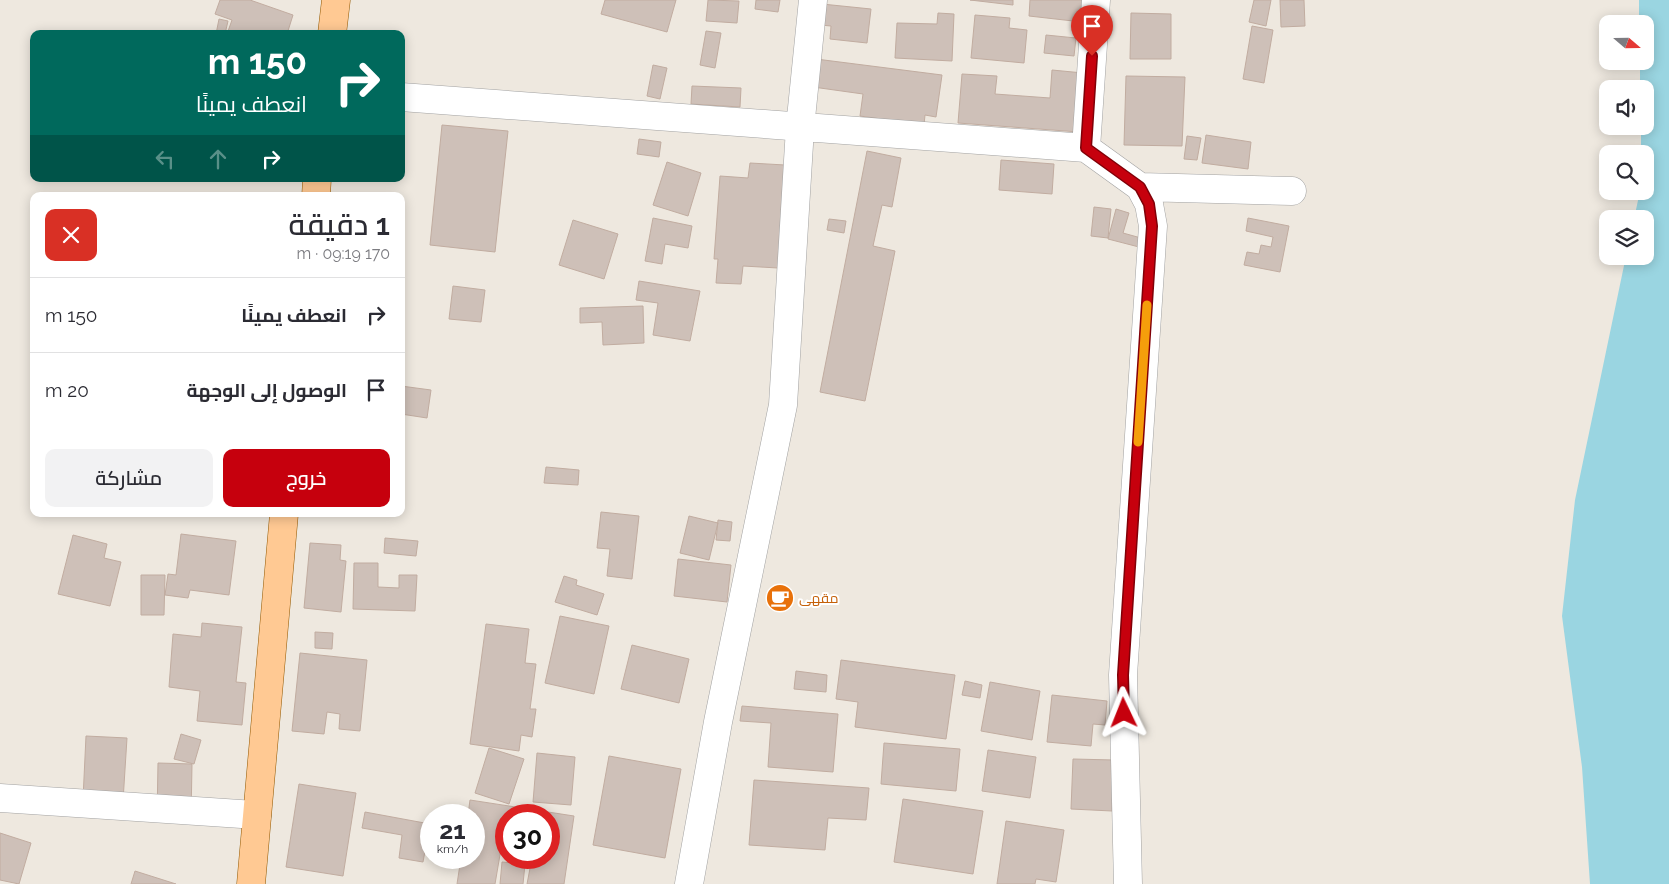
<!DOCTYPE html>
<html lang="ar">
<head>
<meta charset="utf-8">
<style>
	body { margin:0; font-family:Raleway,Cairo,sans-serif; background:#f2f2f3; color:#2b2b33; direction:rtl; height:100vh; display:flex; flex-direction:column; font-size:19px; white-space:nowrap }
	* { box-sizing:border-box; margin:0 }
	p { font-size:16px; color:#7c7c81 }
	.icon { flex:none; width:28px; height:28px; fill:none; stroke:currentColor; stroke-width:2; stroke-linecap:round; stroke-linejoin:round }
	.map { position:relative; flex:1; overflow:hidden; direction:ltr }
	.drawer { position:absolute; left:30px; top:192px; width:375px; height:325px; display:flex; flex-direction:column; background:#fff; border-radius:10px; box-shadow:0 2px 12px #0003; direction:rtl }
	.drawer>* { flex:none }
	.hud { position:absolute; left:30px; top:30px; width:375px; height:152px; border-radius:10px; box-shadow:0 2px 12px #0003; direction:rtl; background:#00695c; color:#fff; overflow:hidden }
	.needle { width:32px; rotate:110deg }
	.tools { position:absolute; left:1599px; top:15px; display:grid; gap:10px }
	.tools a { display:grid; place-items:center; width:55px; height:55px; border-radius:10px; background:#fff; box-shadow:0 2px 12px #0003; font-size:25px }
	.speed { position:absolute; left:420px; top:804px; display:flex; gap:10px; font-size:25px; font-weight:700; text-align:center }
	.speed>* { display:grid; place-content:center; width:65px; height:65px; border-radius:50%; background:#fff; box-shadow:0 2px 12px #0003; line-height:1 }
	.speed small { font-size:12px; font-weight:400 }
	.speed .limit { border:8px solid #d22; background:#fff; color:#111 }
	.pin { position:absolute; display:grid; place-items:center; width:42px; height:42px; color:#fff; margin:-51px -21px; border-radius:50% 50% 50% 0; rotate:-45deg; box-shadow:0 0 5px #0007 }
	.pin .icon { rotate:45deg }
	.me { position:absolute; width:55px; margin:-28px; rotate:358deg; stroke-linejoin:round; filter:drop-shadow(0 0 4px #0008) }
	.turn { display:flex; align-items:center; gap:18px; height:105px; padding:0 15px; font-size:22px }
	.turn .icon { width:65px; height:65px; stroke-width:2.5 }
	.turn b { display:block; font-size:35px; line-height:42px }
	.lanes { display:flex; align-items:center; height:48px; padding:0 15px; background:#0003; justify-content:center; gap:25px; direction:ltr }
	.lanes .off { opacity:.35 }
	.round { display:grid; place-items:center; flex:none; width:52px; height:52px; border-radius:10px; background:#f2f2f3 }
	.headline { display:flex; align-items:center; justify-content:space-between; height:85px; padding:0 15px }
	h1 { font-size:30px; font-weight:600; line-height:38px }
	.primary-button { display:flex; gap:10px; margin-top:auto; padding:10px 15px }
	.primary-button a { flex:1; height:58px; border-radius:10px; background:#c6000d; color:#fff; font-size:20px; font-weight:600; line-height:58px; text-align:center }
	.primary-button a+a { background:#f2f2f3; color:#2b2b33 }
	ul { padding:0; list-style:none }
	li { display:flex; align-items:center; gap:15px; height:75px; padding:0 15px; border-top:1px solid #e1e1e2 }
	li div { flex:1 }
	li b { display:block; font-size:19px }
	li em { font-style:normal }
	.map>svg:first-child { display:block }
	.water { fill:#9ad5e1 }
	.building { fill:#cec0b8; stroke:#c1aca0 }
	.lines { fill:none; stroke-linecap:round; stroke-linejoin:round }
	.minor-casing { stroke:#a2a2a2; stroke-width:29 }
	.major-casing { stroke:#925800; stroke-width:29 }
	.minor { stroke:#fff; stroke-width:28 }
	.major { stroke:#ffc993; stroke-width:28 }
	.route-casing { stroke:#810008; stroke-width:12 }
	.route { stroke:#c6000d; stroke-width:9 }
	.slow { stroke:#f59e0b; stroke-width:9 }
	.labels { text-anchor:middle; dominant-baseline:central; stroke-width:4; stroke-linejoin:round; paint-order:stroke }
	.food-label { font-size:14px; fill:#c56008; stroke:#fff; text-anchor:start }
</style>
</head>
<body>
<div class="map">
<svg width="1669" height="884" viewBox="0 0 1669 884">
	<rect width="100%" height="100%" fill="#eee8df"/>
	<path class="water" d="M 1639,0 L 1669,0 L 1669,884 L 1590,884 L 1582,767 L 1562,616 L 1575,500 L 1626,256 L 1645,256 L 1645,219 L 1634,219 L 1640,191 L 1645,191 L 1645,154 L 1641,154 L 1641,126 L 1645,126 L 1645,89 L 1640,89 L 1640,61 L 1645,61 L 1645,24 L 1639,24 Z"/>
	<path class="building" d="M 220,0 L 250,0 L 293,15 L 287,34 L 227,34 L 232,20 L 215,14 Z
		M 605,0 L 676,0 L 667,32 L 601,14 Z
		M 708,0 L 739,1 L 737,23 L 706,21 Z
		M 756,0 L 780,0 L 778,12 L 755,9 Z
		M 970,0 L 1013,0 L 1013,5 Z
		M 1030,0 L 1085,0 L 1082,22 L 1029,16 Z
		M 1254,0 L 1271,0 L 1266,26 L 1249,22 Z
		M 1280,0 L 1304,0 L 1305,26 L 1281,27 Z
		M 822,4 L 871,9 L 867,43 L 830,39 L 831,26 L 820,25 Z
		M 938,13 L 954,14 L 952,61 L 895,58 L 897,23 L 937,24 Z
		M 1131,13 L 1171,14 L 1171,59 L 1130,59 Z
		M 975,15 L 1010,18 L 1009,28 L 1027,30 L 1024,63 L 971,58 Z
		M 219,19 L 228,21 L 225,34 L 216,34 Z
		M 1252,26 L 1273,30 L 1264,83 L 1243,79 Z
		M 706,31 L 721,33 L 715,68 L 700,65 Z
		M 1046,35 L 1076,38 L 1074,56 L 1044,53 Z
		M 816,59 L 942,75 L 936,117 L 925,115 L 924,125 L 860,116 L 863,94 L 813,87 Z
		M 653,65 L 667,68 L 660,99 L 647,96 Z
		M 1052,70 L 1083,73 L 1079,132 L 958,123 L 962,74 L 997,76 L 995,94 L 1050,98 Z
		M 1126,76 L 1185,77 L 1182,146 L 1124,145 Z
		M 692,86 L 741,88 L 740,107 L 691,104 Z
		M 442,125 L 508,131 L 495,252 L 430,245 Z
		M 1206,135 L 1251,142 L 1248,169 L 1202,163 Z
		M 1187,136 L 1201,138 L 1197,160 L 1184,159 Z
		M 639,139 L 661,142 L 659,157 L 637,154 Z
		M 867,151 L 901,158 L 892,207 L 882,205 L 873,246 L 895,251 L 865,401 L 820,392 Z
		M 1001,160 L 1054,164 L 1052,194 L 999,190 Z
		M 667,162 L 701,173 L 688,216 L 653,205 Z
		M 750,163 L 785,165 L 778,268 L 743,266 L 741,284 L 716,283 L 718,259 L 714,259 L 720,176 L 748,178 Z
		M 1094,207 L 1111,209 L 1108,238 L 1091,236 Z
		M 1116,209 L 1129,213 L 1123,233 L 1141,238 L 1139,247 L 1108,239 Z
		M 653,218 L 692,226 L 688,248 L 665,244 L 662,264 L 645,261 Z
		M 1248,218 L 1289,226 L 1280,272 L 1244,265 L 1247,252 L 1259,254 L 1261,245 L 1271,247 L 1273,237 L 1246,231 Z
		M 829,219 L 846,221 L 844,233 L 827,230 Z
		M 573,220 L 618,234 L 604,279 L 559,265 Z
		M 639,281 L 700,291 L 690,341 L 653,335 L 658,303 L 636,300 Z
		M 453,286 L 485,290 L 481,322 L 449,319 Z
		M 643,306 L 644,343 L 603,345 L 602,322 L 580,323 L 580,308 Z
		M 401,386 L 431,390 L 427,418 L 401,414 Z
		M 546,467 L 579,470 L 578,485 L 544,483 Z
		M 601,512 L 639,516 L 632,579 L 607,576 L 610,549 L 597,548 Z
		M 689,516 L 718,523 L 709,560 L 680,553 Z
		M 718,520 L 732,522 L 730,541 L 716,540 Z
		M 181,534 L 236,541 L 229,595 L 190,590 L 188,598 L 165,595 L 168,574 L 176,575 Z
		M 73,535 L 107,544 L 104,558 L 121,562 L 110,606 L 58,594 Z
		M 385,538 L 418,541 L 416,556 L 384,553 Z
		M 310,543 L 341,545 L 340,560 L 346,561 L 341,612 L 304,608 Z
		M 678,559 L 731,565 L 727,602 L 674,596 Z
		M 354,563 L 378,563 L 378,587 L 399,588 L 399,575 L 417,575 L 415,611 L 353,609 Z
		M 141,575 L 165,575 L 164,615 L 141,615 Z
		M 564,576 L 577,580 L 576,585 L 604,594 L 597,615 L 555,602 Z
		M 560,616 L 609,626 L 594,694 L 545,683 Z
		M 202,623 L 242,627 L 236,682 L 246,683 L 242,725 L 197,721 L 200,691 L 169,687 L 173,634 L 201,637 Z
		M 486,624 L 529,629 L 525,663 L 536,664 L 530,709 L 536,709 L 532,737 L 521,735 L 519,751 L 470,744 Z
		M 315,632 L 333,633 L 332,649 L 315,648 Z
		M 632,645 L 689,659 L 679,703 L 621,689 Z
		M 300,653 L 367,660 L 360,731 L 339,729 L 340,714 L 327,712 L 324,734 L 292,731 Z
		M 841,660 L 955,675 L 946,739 L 855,727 L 858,702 L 836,699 Z
		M 796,671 L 827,675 L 826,692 L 794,689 Z
		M 965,681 L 982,685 L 980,698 L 962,695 Z
		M 990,682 L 1040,691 L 1032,740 L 981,731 Z
		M 1052,695 L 1107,701 L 1105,725 L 1093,724 L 1091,746 L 1047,742 Z
		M 742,706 L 838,714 L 833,772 L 768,767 L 771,723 L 740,721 Z
		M 181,734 L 201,740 L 194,764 L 174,759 Z
		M 86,736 L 127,738 L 123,801 L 83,799 Z
		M 884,743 L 960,749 L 956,791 L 881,784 Z
		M 489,748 L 524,759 L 509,804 L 475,793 Z
		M 988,750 L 1036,757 L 1030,798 L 982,791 Z
		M 537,753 L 575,757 L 571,805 L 533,802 Z
		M 609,756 L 681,769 L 665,858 L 593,845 Z
		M 1073,759 L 1114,760 L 1112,811 L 1071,809 Z
		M 158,763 L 192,764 L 191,819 L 157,818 Z
		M 754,780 L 869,788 L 866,820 L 828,818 L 825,850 L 749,845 Z
		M 299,784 L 356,793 L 343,876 L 286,867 Z
		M 903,799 L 983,811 L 973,874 L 894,862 Z
		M 470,800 L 574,816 L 564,884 L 527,884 L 532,858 L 549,858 L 549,815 L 506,815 L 506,843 L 502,843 L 495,884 L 457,884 L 461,858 L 474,858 L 474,815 L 468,815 Z
		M 365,812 L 430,824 L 423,862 L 399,858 L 402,835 L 362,828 Z
		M 1006,821 L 1064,830 L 1056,882 L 1036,879 L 1035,884 L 997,884 Z
		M 0,833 L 31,843 L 19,884 L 0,880 Z
		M 502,862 L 525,864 L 523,884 L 500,884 Z
		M 135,871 L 176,884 L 131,884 Z"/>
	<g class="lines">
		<defs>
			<path id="minor" d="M 401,97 L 1086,148 L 1096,0
				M 1086,148 L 1140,187 L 1149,204 L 1153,226 L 1123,675 L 1128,884
				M 1140,187 L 1292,191
				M 0,798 L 257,815
				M 689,884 L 718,722 L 783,405 L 800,128 L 813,0"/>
			<path id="major" d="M 332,34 L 336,0
				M 316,196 L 317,179
				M 251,884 L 284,514"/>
		</defs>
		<use href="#minor" class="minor-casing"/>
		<use href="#major" class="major-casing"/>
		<use href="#minor" class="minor"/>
		<use href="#major" class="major"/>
	</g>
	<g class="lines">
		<defs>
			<path id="route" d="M 1092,56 L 1086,148 L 1140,187 L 1149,204 L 1152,226 L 1123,675 L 1124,713"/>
		</defs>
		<use href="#route" class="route-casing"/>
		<use href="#route" class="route"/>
		<path class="slow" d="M 1138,442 L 1147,305"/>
	</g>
	<defs>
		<symbol id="cafe-disc" viewBox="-11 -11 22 22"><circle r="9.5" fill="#e8710a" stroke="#fff"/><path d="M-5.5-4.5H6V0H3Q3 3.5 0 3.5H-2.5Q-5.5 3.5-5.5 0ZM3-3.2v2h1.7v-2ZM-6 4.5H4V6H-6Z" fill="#fff"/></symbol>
	</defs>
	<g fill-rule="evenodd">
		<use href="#cafe-disc" x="764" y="582" width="32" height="32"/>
	</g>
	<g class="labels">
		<g class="food-label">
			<text x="799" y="598">مقهى</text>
		</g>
	</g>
</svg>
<div class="tools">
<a><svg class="needle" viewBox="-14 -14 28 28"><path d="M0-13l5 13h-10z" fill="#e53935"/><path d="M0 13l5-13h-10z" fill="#7c7c81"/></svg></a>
<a><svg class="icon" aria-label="sound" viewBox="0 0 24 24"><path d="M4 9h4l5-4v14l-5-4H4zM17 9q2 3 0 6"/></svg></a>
<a><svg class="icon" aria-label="search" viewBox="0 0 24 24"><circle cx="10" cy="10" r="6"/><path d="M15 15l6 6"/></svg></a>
<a><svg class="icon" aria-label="layers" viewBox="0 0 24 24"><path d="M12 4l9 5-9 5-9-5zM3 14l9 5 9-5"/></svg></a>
</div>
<div class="speed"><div>21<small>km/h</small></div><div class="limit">30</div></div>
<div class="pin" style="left:1092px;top:56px;background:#d93025"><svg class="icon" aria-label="arrive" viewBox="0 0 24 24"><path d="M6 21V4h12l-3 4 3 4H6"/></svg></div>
<svg class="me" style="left:1124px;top:713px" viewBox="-20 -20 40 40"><path d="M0-17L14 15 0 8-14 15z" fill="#c6000d" stroke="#fff" stroke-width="4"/></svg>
<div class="hud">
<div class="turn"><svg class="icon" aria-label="right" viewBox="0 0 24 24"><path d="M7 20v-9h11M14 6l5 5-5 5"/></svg><div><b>150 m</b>انعطف يمينًا</div></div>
<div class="lanes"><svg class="icon off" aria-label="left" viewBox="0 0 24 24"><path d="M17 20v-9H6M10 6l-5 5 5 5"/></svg><svg class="icon off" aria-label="ahead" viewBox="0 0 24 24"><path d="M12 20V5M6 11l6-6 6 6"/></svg><svg class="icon" aria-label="right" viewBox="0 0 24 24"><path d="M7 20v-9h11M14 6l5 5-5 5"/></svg></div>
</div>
<section class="drawer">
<div class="headline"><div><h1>1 دقيقة</h1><p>170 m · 09:19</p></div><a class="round" style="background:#d93025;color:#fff"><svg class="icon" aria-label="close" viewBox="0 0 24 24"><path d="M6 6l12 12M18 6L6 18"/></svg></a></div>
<ul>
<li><svg class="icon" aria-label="right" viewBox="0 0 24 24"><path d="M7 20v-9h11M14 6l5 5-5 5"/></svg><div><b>انعطف يمينًا</b></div><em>150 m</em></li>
<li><svg class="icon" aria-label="arrive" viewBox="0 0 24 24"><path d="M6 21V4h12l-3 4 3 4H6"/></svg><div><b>الوصول إلى الوجهة</b></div><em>20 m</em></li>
</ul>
<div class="primary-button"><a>خروج</a><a>مشاركة</a></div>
</section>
</div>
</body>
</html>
